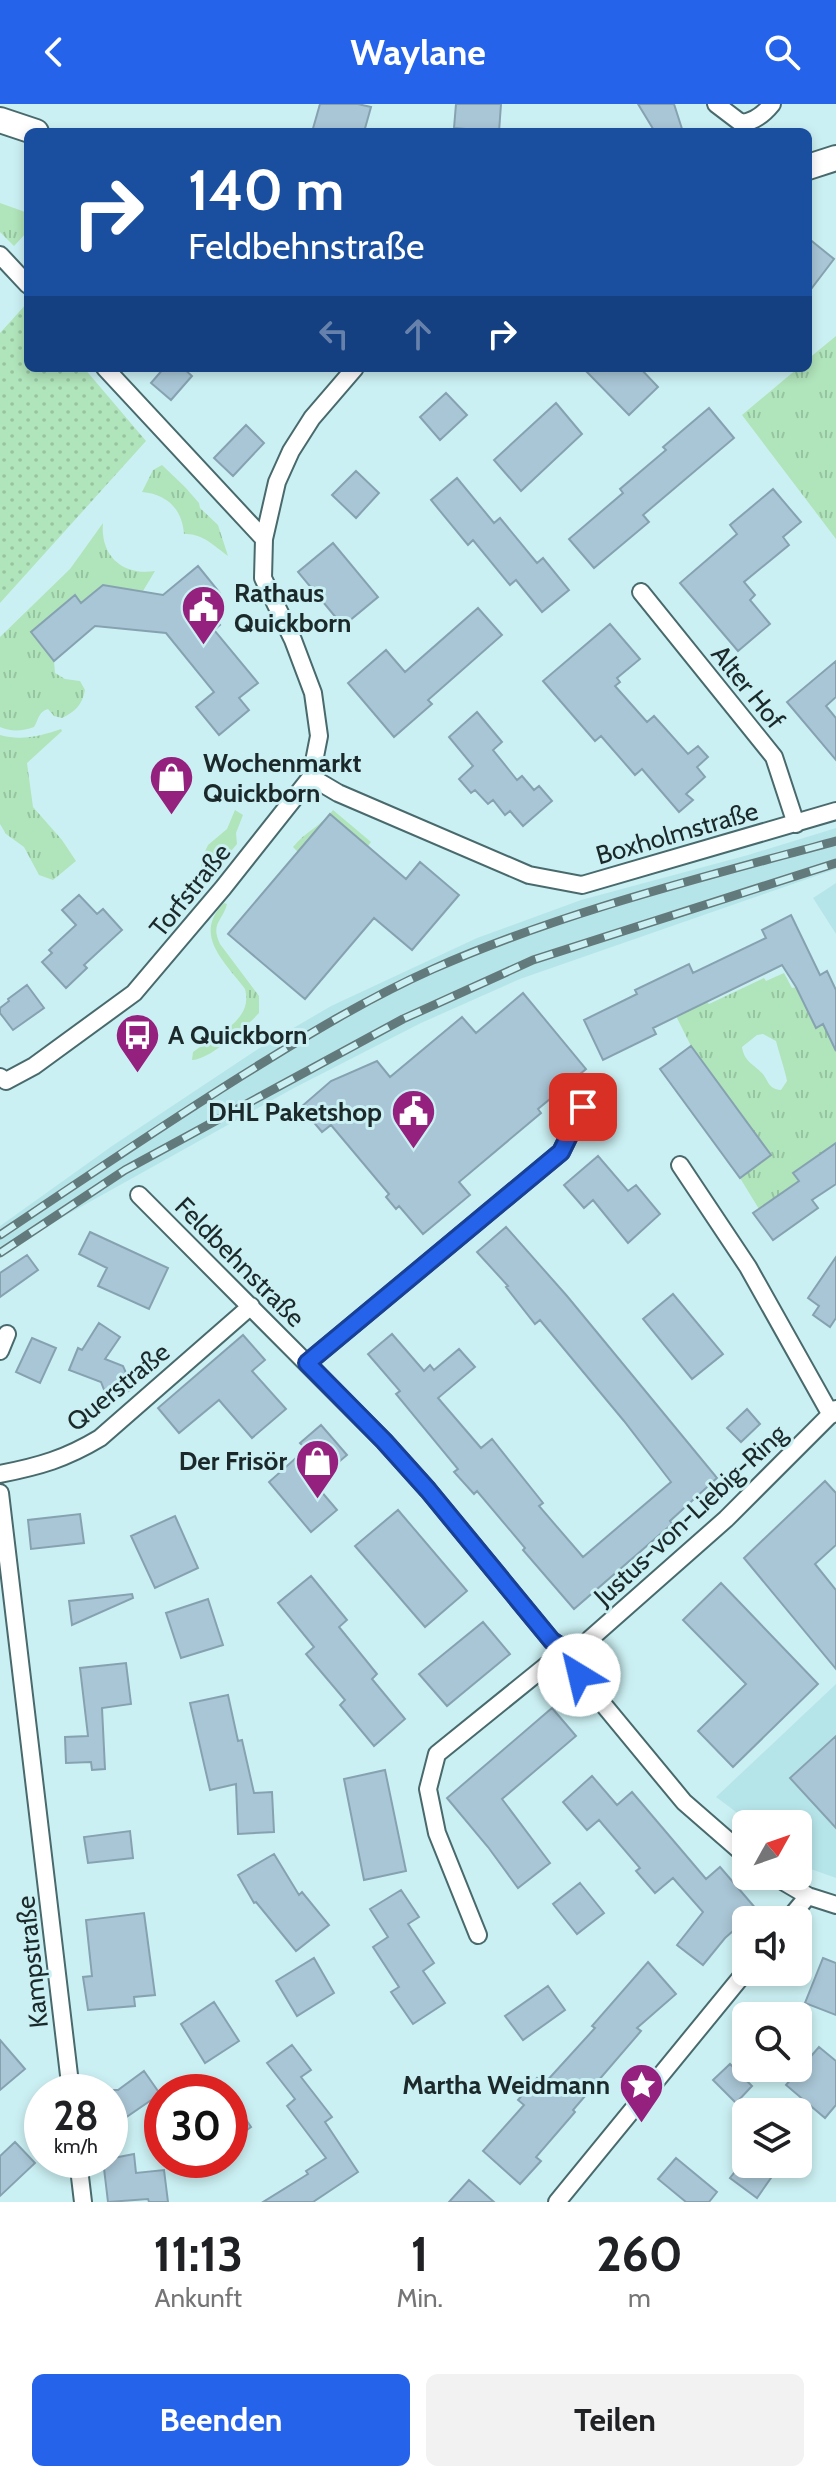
<!DOCTYPE html>
<html lang="de">
<head>
<meta charset="utf-8">
<style>
	body { margin:0; font-family:Cabin,sans-serif; background:#f2f2f2; color:#202124; height:100vh; display:flex; flex-direction:column; font-size:30px; white-space:nowrap }
	* { box-sizing:border-box; margin:0 }
	p { font-size:26px; color:#757577 }
	.icon { flex:none; width:44px; height:44px; fill:none; stroke:currentColor; stroke-width:2; stroke-linecap:round; stroke-linejoin:round }
	.map { position:relative; height:2098px; overflow:hidden }
	.sheet { display:flex; flex-direction:column; background:#fff; flex:1 }
	.sheet>* { flex:none }
	.banner { position:absolute; left:24px; top:24px; width:788px; height:244px; border-radius:12px; box-shadow:0 4px 12px #0003; background:#1a4fa0; color:#fff; overflow:hidden }
	.needle { width:52px; rotate:50deg }
	.tools { position:absolute; left:732px; top:1706px; display:grid; gap:16px }
	.tools a { display:grid; place-items:center; width:80px; height:80px; border-radius:12px; background:#fff; box-shadow:0 4px 12px #0003; font-size:40px }
	.speed { position:absolute; left:24px; top:1970px; display:flex; gap:16px; font-size:40px; font-weight:700; text-align:center }
	.speed>* { display:grid; place-content:center; width:104px; height:104px; border-radius:50%; background:#fff; box-shadow:0 4px 12px #0003; line-height:1 }
	.speed small { font-size:20px; font-weight:400 }
	.speed .limit { border:12px solid #d22; background:#fff; color:#111 }
	.pin { position:absolute; display:grid; place-items:center; width:68px; height:68px; color:#fff; margin:-34px; border-radius:16px; box-shadow:0 4px 12px #0006 }
	.me { position:absolute; width:88px; margin:-44px; rotate:324deg; stroke-linejoin:round; filter:drop-shadow(0 0 6px #0008) }
	.turn { display:flex; align-items:center; gap:28px; height:168px; padding:0 32px; font-size:36px }
	.turn .icon { width:104px; height:104px; stroke-width:2.5 }
	.turn b { display:block; font-size:56px; line-height:68px }
	.lanes { display:flex; align-items:center; height:76px; padding:0 32px; background:#0003; justify-content:center; gap:40px; direction:ltr }
	.lanes .off { opacity:.35 }
	.eta { display:flex; justify-content:space-evenly; align-items:center; height:136px; text-align:center }
	.eta b { font-size:48px; font-weight:800; line-height:56px }
	.action { display:flex; gap:16px; margin-top:auto; padding:16px 32px }
	.action a { flex:1; height:92px; border-radius:12px; background:#2563eb; color:#fff; font-size:32px; font-weight:800; line-height:92px; text-align:center }
	.action a+a { background:#f2f2f2; color:#202124 }
	header { display:flex; justify-content:space-between; align-items:center; height:104px; padding:0 32px; background:#2563eb; color:#fff; font-size:36px; font-weight:800 }
	.map>svg:first-child { display:block }
	.built { fill:#b6e5e9 }
	.grass { fill:url(#grass-tufts); fill-rule:evenodd }
	.park { fill:url(#park-dots) }
	.building { fill:#a9c6d6; stroke:#86a2b1; stroke-width:2 }
	.lines { fill:none; stroke-linecap:round; stroke-linejoin:round }
	.minor-casing { stroke:#496a6d; stroke-width:20 }
	.secondary-casing { stroke:#496a6d; stroke-width:28 }
	.minor { stroke:#fff; stroke-width:16 }
	.secondary { stroke:#fff; stroke-width:24 }
	.rail-casing { stroke:#637a7c; stroke-width:9 }
	.rail { stroke:#cbf0f3; stroke-width:6; stroke-dasharray:18; stroke-linecap:butt }
	.route-casing { stroke:#184099; stroke-width:20 }
	.route { stroke:#2563eb; stroke-width:14 }
	.labels { text-anchor:middle; dominant-baseline:central; stroke-width:6; stroke-linejoin:round; paint-order:stroke }
	.poi-label { font-size:26px; font-weight:bold; fill:#1b292a; stroke:#cbf0f3; text-anchor:start }
	.street-label { font-size:26px; fill:#1b292a; stroke:#cbf0f3 }
</style>
</head>
<body>
<header><svg class="icon" aria-label="back" viewBox="0 0 24 24"><path d="M15 5l-7 7 7 7"/></svg>Waylane<svg class="icon" aria-label="search" viewBox="0 0 24 24"><circle cx="10" cy="10" r="6"/><path d="M15 15l6 6"/></svg></header>
<div class="map">
<svg width="836" height="2098" viewBox="0 0 836 2098">
	<defs>
		<pattern id="grass-tufts" width="24" height="20" patternUnits="userSpaceOnUse" patternTransform="scale(2)"><rect width="24" height="20" fill="#b0e4ba"/><path d="M3 7l-1-3M5 7V3M7 7l1-3M15 17l-1-3M17 17v-4M19 17l1-3" fill="none" stroke="#97c4a0"/></pattern>
		<pattern id="park-dots" width="8" height="8" patternUnits="userSpaceOnUse" patternTransform="scale(2)"><rect width="8" height="8" fill="#b0e4ba"/><path d="M2 2h.1M6 6h.1" fill="none" stroke="#97c4a0" stroke-width="1.8" stroke-linecap="round"/></pattern>
	</defs>
	<rect width="100%" height="100%" fill="#cbf0f3"/>
	<path class="built" d="M 836,724 L 836,765 L 520,875 L 421,919 L 294,984 L 25,1134 L 0,1151 L 0,1122 L 112,1042 L 261,943 L 331,902 L 477,834 L 581,796 L 748,751 Z
		M 836,779 L 836,830 L 813,794 Z
		M 836,1580 L 836,1774 L 808,1764 L 798,1756 L 798,1720 L 752,1720 L 716,1693 Z"/>
	<path class="grass" d="M 0,99 L 28,109 L 28,127 L 14,142 L 0,128 Z
		M 836,232 L 836,435 L 742,311 L 798,264 L 808,264 L 808,255 Z
		M 162,361 L 185,383 L 199,399 L 200,404 L 218,421 L 228,452 C 213,441 202,429 184,430 C 182,404 166,390 142,388 L 153,366 Z
		M 103,419 C 100,452 123,472 155,467 L 143,487 L 103,481 L 81,499 L 75,492 L 31,528 L 54,557 L 55,569 L 65,575 L 80,577 L 85,586 C 82,601 76,607 62,614 L 54,612 L 48,605 C 38,608 39,615 34,623 C 23,627 11,628 0,623 L 0,533 L 70,465 Z
		M 61,625 L 62,627 L 27,659 L 33,703 L 62,736 L 76,757 L 53,776 L 39,771 L 24,743 L 6,730 L 0,720 L 0,631 C 21,637 41,632 61,625 Z
		M 235,706 L 243,711 L 236,729 L 237,740 L 206,777 L 201,765 L 201,756 L 208,741 L 227,725 Z
		M 333,706 L 371,738 L 368,742 L 334,714 L 302,752 L 293,743 C 306,727 320,723 333,706 Z
		M 224,799 L 227,800 C 223,817 210,819 220,840 L 259,892 L 259,909 C 247,922 209,956 192,956 L 193,948 C 214,932 254,917 245,885 C 225,858 192,831 224,799 Z
		M 784,869 L 792,884 L 796,883 L 816,923 L 823,920 L 836,947 L 836,1039 L 794,1069 L 799,1077 L 759,1105 L 740,1074 L 770,1051 L 691,942 L 676,912 L 707,898 L 709,900 L 764,874 L 766,877 ZM 763,930 L 776,937 C 779,949 785,966 787,977 L 781,986 C 768,985 769,977 762,969 C 753,960 744,957 742,943 L 757,931 Z"/>
	<path class="park" d="M 28,198 L 28,264 L 84,264 L 146,337 L 0,499 L 0,229 Z"/>
	<path class="building" d="M 320,0 L 358,0 L 371,3 L 364,28 L 312,28 Z
		M 456,0 L 501,0 L 499,28 L 454,24 Z
		M 638,0 L 674,0 L 683,28 L 655,28 Z
		M 808,134 L 834,155 L 808,189 Z
		M 164,264 L 183,264 L 192,272 L 171,296 L 151,279 Z
		M 583,264 L 640,264 L 658,283 L 629,311 Z
		M 446,289 L 467,311 L 440,336 L 420,313 Z
		M 556,299 L 582,330 L 521,387 L 494,356 Z
		M 709,304 L 734,334 L 643,411 L 649,418 L 594,464 L 569,435 L 623,389 L 620,385 L 666,346 L 663,343 Z
		M 246,321 L 264,339 L 233,372 L 214,354 Z
		M 356,367 L 379,389 L 356,414 L 332,391 Z
		M 457,374 L 494,419 L 500,414 L 537,459 L 543,454 L 569,486 L 542,508 L 516,476 L 510,481 L 473,436 L 468,441 L 431,396 Z
		M 773,385 L 801,418 L 783,433 L 789,441 L 744,478 L 755,491 L 750,496 L 770,520 L 738,547 L 680,479 L 737,430 L 730,421 Z
		M 333,439 L 378,493 L 343,522 L 298,468 Z
		M 198,462 L 220,489 L 204,502 L 220,521 L 214,526 L 258,579 L 239,594 L 249,606 L 219,631 L 196,603 L 214,588 L 166,529 L 95,522 L 54,557 L 31,528 L 75,491 L 81,499 L 103,481 L 163,491 Z
		M 478,504 L 502,531 L 428,596 L 432,600 L 394,633 L 348,579 L 386,546 L 405,568 Z
		M 610,520 L 640,555 L 617,574 L 620,578 L 615,582 L 647,618 L 654,612 L 688,650 L 698,642 L 708,653 L 697,663 L 705,673 L 686,690 L 693,696 L 679,708 L 642,665 L 635,671 L 601,632 L 595,637 L 543,577 Z
		M 836,557 L 836,593 L 826,602 L 836,614 L 836,656 L 787,598 Z
		M 477,608 L 502,638 L 493,646 L 517,676 L 522,672 L 534,686 L 539,682 L 552,697 L 523,722 L 510,707 L 505,711 L 493,696 L 488,700 L 475,686 L 471,689 L 459,675 L 473,662 L 449,633 Z
		M 330,710 L 406,775 L 420,758 L 459,791 L 412,846 L 374,814 L 305,895 L 228,830 Z
		M 79,791 L 97,810 L 103,805 L 122,826 L 84,861 L 87,864 L 66,884 L 42,858 L 52,849 L 49,846 L 76,821 L 62,806 Z
		M 791,811 L 820,871 L 827,867 L 836,886 L 836,947 L 823,920 L 816,924 L 796,883 L 782,861 L 653,924 L 656,930 L 603,956 L 584,916 L 637,890 L 635,886 L 689,860 L 693,869 L 766,834 L 762,826 Z
		M 27,881 L 44,904 L 13,926 L 0,909 L 0,904 L 9,897 L 8,895 Z
		M 523,889 L 586,965 L 538,1005 L 541,1009 L 459,1078 L 470,1091 L 423,1130 L 399,1102 L 396,1105 L 386,1093 L 389,1090 L 331,1021 L 322,1028 L 301,1003 L 331,977 L 377,957 L 390,973 L 462,913 L 476,929 Z
		M 691,942 L 771,1051 L 740,1074 L 660,965 Z
		M 836,1039 L 836,1080 L 812,1096 L 818,1104 L 773,1136 L 753,1109 L 799,1077 L 793,1069 Z
		M 598,1052 L 628,1087 L 636,1081 L 660,1110 L 628,1139 L 593,1096 L 584,1104 L 564,1081 Z
		M 506,1123 L 567,1192 L 717,1374 L 670,1417 L 672,1420 L 574,1505 L 523,1446 L 525,1444 L 477,1387 L 474,1390 L 454,1368 L 458,1365 L 396,1290 L 400,1287 L 368,1250 L 392,1230 L 424,1267 L 430,1261 L 434,1266 L 459,1245 L 475,1263 L 438,1294 L 481,1344 L 492,1335 L 543,1399 L 539,1402 L 583,1453 L 671,1378 L 624,1317 L 540,1216 L 535,1220 L 506,1183 L 508,1182 L 477,1148 Z
		M 90,1128 L 168,1164 L 149,1205 L 98,1182 L 107,1164 L 79,1150 Z
		M 27,1151 L 38,1166 L 0,1193 L 0,1169 Z
		M 836,1153 L 836,1214 L 830,1223 L 813,1211 L 819,1202 L 808,1194 Z
		M 673,1190 L 723,1250 L 692,1275 L 643,1215 Z
		M 99,1219 L 120,1233 L 105,1255 L 123,1262 L 133,1285 L 108,1296 L 101,1278 L 69,1266 L 78,1244 L 82,1246 Z
		M 243,1231 L 265,1256 L 252,1267 L 286,1305 L 252,1334 L 219,1296 L 179,1329 L 158,1304 Z
		M 32,1234 L 56,1244 L 40,1279 L 16,1268 Z
		M 747,1305 L 760,1320 L 741,1338 L 727,1324 Z
		M 321,1321 L 347,1351 L 314,1379 L 337,1406 L 311,1428 L 269,1378 L 306,1345 L 300,1339 Z
		M 825,1377 L 836,1389 L 836,1441 L 815,1460 L 836,1486 L 836,1565 L 744,1454 Z
		M 398,1406 L 467,1487 L 425,1523 L 355,1442 Z
		M 80,1410 L 84,1439 L 31,1445 L 28,1416 Z
		M 175,1412 L 198,1464 L 155,1484 L 131,1432 Z
		M 311,1472 L 347,1516 L 339,1523 L 377,1570 L 372,1575 L 405,1615 L 374,1642 L 340,1601 L 345,1596 L 306,1550 L 314,1543 L 278,1499 Z
		M 721,1479 L 818,1580 L 733,1663 L 698,1627 L 746,1580 L 683,1516 Z
		M 132,1490 L 133,1494 L 72,1521 L 69,1497 Z
		M 208,1495 L 223,1541 L 181,1554 L 166,1509 Z
		M 483,1518 L 510,1550 L 447,1602 L 419,1570 Z
		M 126,1559 L 131,1600 L 102,1604 L 105,1665 L 92,1666 L 91,1658 L 66,1659 L 65,1633 L 88,1632 L 80,1564 Z
		M 228,1591 L 238,1637 L 242,1636 L 254,1689 L 272,1688 L 274,1728 L 238,1730 L 236,1680 L 210,1686 L 190,1599 Z
		M 552,1604 L 576,1632 L 502,1695 L 550,1759 L 518,1784 L 488,1743 L 447,1694 Z
		M 836,1632 L 836,1724 L 790,1674 Z
		M 385,1666 L 406,1767 L 364,1776 L 344,1675 Z
		M 592,1672 L 617,1701 L 632,1688 L 706,1775 L 720,1763 L 757,1806 L 725,1834 L 703,1861 L 677,1841 L 703,1808 L 673,1774 L 655,1789 L 636,1767 L 640,1764 L 599,1716 L 587,1726 L 563,1698 Z
		M 130,1727 L 133,1754 L 88,1759 L 84,1733 Z
		M 274,1750 L 299,1791 L 302,1788 L 329,1821 L 296,1847 L 256,1798 L 254,1799 L 238,1771 Z
		M 580,1779 L 604,1809 L 577,1830 L 553,1800 Z
		M 401,1786 L 419,1813 L 408,1820 L 434,1859 L 423,1867 L 445,1899 L 413,1920 L 391,1888 L 399,1883 L 373,1843 L 388,1833 L 370,1805 Z
		M 144,1809 L 155,1891 L 134,1893 L 135,1902 L 88,1906 L 83,1873 L 92,1872 L 86,1816 Z
		M 314,1854 L 334,1889 L 297,1912 L 276,1877 Z
		M 823,1854 L 836,1859 L 836,1911 L 805,1899 Z
		M 648,1858 L 676,1890 L 637,1924 L 641,1927 L 573,2006 L 575,2008 L 536,2053 L 541,2057 L 520,2080 L 483,2047 L 524,2001 L 518,1996 L 537,1974 L 544,1980 L 595,1924 L 592,1922 Z
		M 548,1882 L 565,1906 L 523,1936 L 505,1912 Z
		M 214,1898 L 239,1937 L 205,1959 L 181,1920 Z
		M 0,1936 L 25,1965 L 0,1986 Z
		M 292,1941 L 311,1966 L 301,1973 L 332,2013 L 325,2018 L 358,2068 L 313,2098 L 263,2098 L 308,2070 L 306,2067 L 326,2054 L 287,2002 L 295,1995 L 267,1959 Z
		M 819,1943 L 836,1957 L 836,2001 L 825,2014 L 786,1981 Z
		M 730,1960 L 752,1982 L 736,1999 L 713,1976 Z
		M 144,1967 L 160,1990 L 125,2014 L 110,2016 L 110,1986 L 118,1986 Z
		M 230,1992 L 251,2023 L 230,2038 Z
		M 15,2038 L 35,2059 L 0,2092 L 0,2052 Z
		M 134,2050 L 136,2069 L 164,2066 L 168,2098 L 149,2098 L 148,2095 L 108,2098 L 103,2056 Z
		M 676,2054 L 717,2088 L 709,2098 L 686,2098 L 658,2075 Z
		M 741,2060 L 758,2060 L 773,2071 L 757,2094 L 730,2074 Z
		M 469,2076 L 494,2098 L 449,2098 Z"/>
	<g class="lines">
		<defs>
			<path id="minor" d="M 716,0 L 741,19 C 753,18 764,10 772,0
				M 0,151 L 28,181
				M 105,264 L 264,435
				M 641,488 L 774,653 L 796,720
				M 311,673 L 338,689 L 529,771 L 582,781 L 836,707
				M 0,973 L 6,977 L 34,962 L 134,889 L 223,784 L 311,673 L 319,632 L 313,589 L 293,536 L 263,474 L 264,435 L 277,378 L 291,347 L 312,314 L 355,264
				M 680,1061 L 748,1163 L 831,1311
				M 139,1091 L 384,1337 L 428,1386 L 552,1537 L 575,1552
				M 0,1247 L 7,1230
				M 307,1259 L 561,1048 L 583,1003
				M 0,1370 C 40,1362 65,1355 100,1334 L 251,1202
				M 0,1389 L 71,1988
				M 575,1552 L 590,1535 L 726,1415 L 836,1305
				M 575,1552 L 579,1571 L 684,1698 L 746,1752
				M 774,1772 L 808,1792 L 836,1801
				M 788,1816 L 808,1792
				M 478,1831 L 437,1729 L 428,1685 L 437,1650 L 552,1557 L 575,1552
				M 78,2056 L 83,2098
				M 557,2098 L 746,1867"/>
			<path id="secondary" d="M 0,16 L 36,28
				M 808,63 L 836,54"/>
		</defs>
		<use href="#minor" class="minor-casing"/>
		<use href="#secondary" class="secondary-casing"/>
		<use href="#minor" class="minor"/>
		<use href="#secondary" class="secondary"/>
		<defs>
			<path id="rail" d="M 0,1131 C 80,1077 160,1023 243,971 C 304,933 366,895 433,865 C 562,808 700,774 836,737
				M 0,1149 L 125,1066 L 403,915 L 533,856 L 836,759"/>
		</defs>
		<use href="#rail" class="rail-casing"/>
		<use href="#rail" class="rail"/>
	</g>
	<g class="lines">
		<defs>
			<path id="route" d="M 579,1571 L 575,1552 L 552,1537 L 428,1386 L 384,1337 L 307,1259 L 561,1048 L 583,1003"/>
		</defs>
		<use href="#route" class="route-casing"/>
		<use href="#route" class="route"/>
	</g>
	<defs>
		<symbol id="civic-pin" viewBox="-11 -11 22 30"><path d="M0 17L-7.5 6A9.5 9.5 0 1 1 7.5 6Z" fill="#95217e" stroke="#cbf0f3"/><path d="M-.6-6.5H3V-4.5H.6V-3L4-1V1h2V6H-6V1h2V-1L-.6-3ZM-1.2 2.5V6h2.4V2.5Z" fill="#fff"/></symbol>
		<symbol id="shop-pin" viewBox="-11 -11 22 30"><path d="M0 17L-7.5 6A9.5 9.5 0 1 1 7.5 6Z" fill="#95217e" stroke="#cbf0f3"/><path d="M-5-2.5h2.3a2.7 3.5 0 0 1 5.4 0H5L5.5 6h-11ZM-1.5-2.5h3a1.5 2.3 0 0 0-3 0Z" fill="#fff"/></symbol>
		<symbol id="bus-pin" viewBox="-11 -11 22 30"><path d="M0 17L-7.5 6A9.5 9.5 0 1 1 7.5 6Z" fill="#95217e" stroke="#cbf0f3"/><path d="M-5-6H5V4H4V6H2V4H-2V6H-4V4H-5ZM-3.5-4V0h7V-4ZM-3.5 1.2v1.5H-2V1.2ZM2 1.2v1.5H3.5V1.2Z" fill="#fff"/></symbol>
		<symbol id="sight-pin" viewBox="-11 -11 22 30"><path d="M0 17L-7.5 6A9.5 9.5 0 1 1 7.5 6Z" fill="#95217e" stroke="#cbf0f3"/><path d="M0-6L1.8-2.2L6-1.7L2.9 1.2L3.7 5.4L0 3.3L-3.7 5.4L-2.9 1.2L-6-1.7L-1.8-2.2Z" fill="#fff"/></symbol>
	</defs>
	<g fill-rule="evenodd">
		<use href="#civic-pin" x="178" y="478" width="51" height="69"/>
		<use href="#shop-pin" x="146" y="648" width="51" height="69"/>
		<use href="#bus-pin" x="112" y="906" width="51" height="69"/>
		<use href="#civic-pin" x="388" y="982" width="51" height="69"/>
		<use href="#shop-pin" x="292" y="1332" width="51" height="69"/>
		<use href="#sight-pin" x="616" y="1956" width="51" height="69"/>
	</g>
	<g class="labels">
		<g class="poi-label">
			<text x="234" y="489">Rathaus<tspan x="234" dy="30">Quickborn</tspan></text>
			<text x="203" y="659">Wochenmarkt<tspan x="203" dy="30">Quickborn</tspan></text>
			<text x="168" y="931">A Quickborn</text>
			<text x="382" y="1008" text-anchor="end">DHL Paketshop</text>
			<text x="287" y="1357" text-anchor="end">Der Frisör</text>
			<text x="610" y="1981" text-anchor="end">Martha Weidmann</text>
		</g>
		<g class="street-label">
			<text transform="translate(748 583) rotate(51)">Alter Hof</text>
			<text transform="translate(677 729) rotate(-16)">Boxholmstraße</text>
			<text transform="translate(190 786) rotate(-51)">Torfstraße</text>
			<text transform="translate(240 1158) rotate(45)">Feldbehnstraße</text>
			<text transform="translate(118 1283) rotate(-39)">Querstraße</text>
			<text transform="translate(690 1411) rotate(-43)">Justus-von-Liebig-Ring</text>
			<text transform="translate(32 1858) rotate(-96)">Kampstraße</text>
		</g>
	</g>
</svg>
<div class="tools">
<a><svg class="needle" viewBox="-14 -14 28 28"><path d="M0-13l5 13h-10z" fill="#e53935"/><path d="M0 13l5-13h-10z" fill="#757577"/></svg></a>
<a><svg class="icon" aria-label="sound" viewBox="0 0 24 24"><path d="M4 9h4l5-4v14l-5-4H4zM17 9q2 3 0 6"/></svg></a>
<a><svg class="icon" aria-label="search" viewBox="0 0 24 24"><circle cx="10" cy="10" r="6"/><path d="M15 15l6 6"/></svg></a>
<a><svg class="icon" aria-label="layers" viewBox="0 0 24 24"><path d="M12 4l9 5-9 5-9-5zM3 14l9 5 9-5"/></svg></a>
</div>
<div class="speed"><div>28<small>km/h</small></div><div class="limit">30</div></div>
<div class="pin" style="left:583px;top:1003px;background:#d93025"><svg class="icon" aria-label="arrive" viewBox="0 0 24 24"><path d="M6 21V4h12l-3 4 3 4H6"/></svg></div>
<svg class="me" style="left:579px;top:1571px" viewBox="-20 -20 40 40"><circle r="19" fill="#fff"/><path d="M0-13L10 11 0 6-10 11z" fill="#2563eb"/></svg>
<div class="banner">
<div class="turn"><svg class="icon" aria-label="right" viewBox="0 0 24 24"><path d="M7 20v-9h11M14 6l5 5-5 5"/></svg><div><b>140 m</b>Feldbehnstraße</div></div>
<div class="lanes"><svg class="icon off" aria-label="left" viewBox="0 0 24 24"><path d="M17 20v-9H6M10 6l-5 5 5 5"/></svg><svg class="icon off" aria-label="ahead" viewBox="0 0 24 24"><path d="M12 20V5M6 11l6-6 6 6"/></svg><svg class="icon" aria-label="right" viewBox="0 0 24 24"><path d="M7 20v-9h11M14 6l5 5-5 5"/></svg></div>
</div>
</div>
<section class="sheet">
<div class="eta">
<div><b>11:13</b><p>Ankunft</p></div>
<div><b>1</b><p>Min.</p></div>
<div><b>260</b><p>m</p></div>
</div>
<div class="action"><a>Beenden</a><a>Teilen</a></div>
</section>
</body>
</html>
